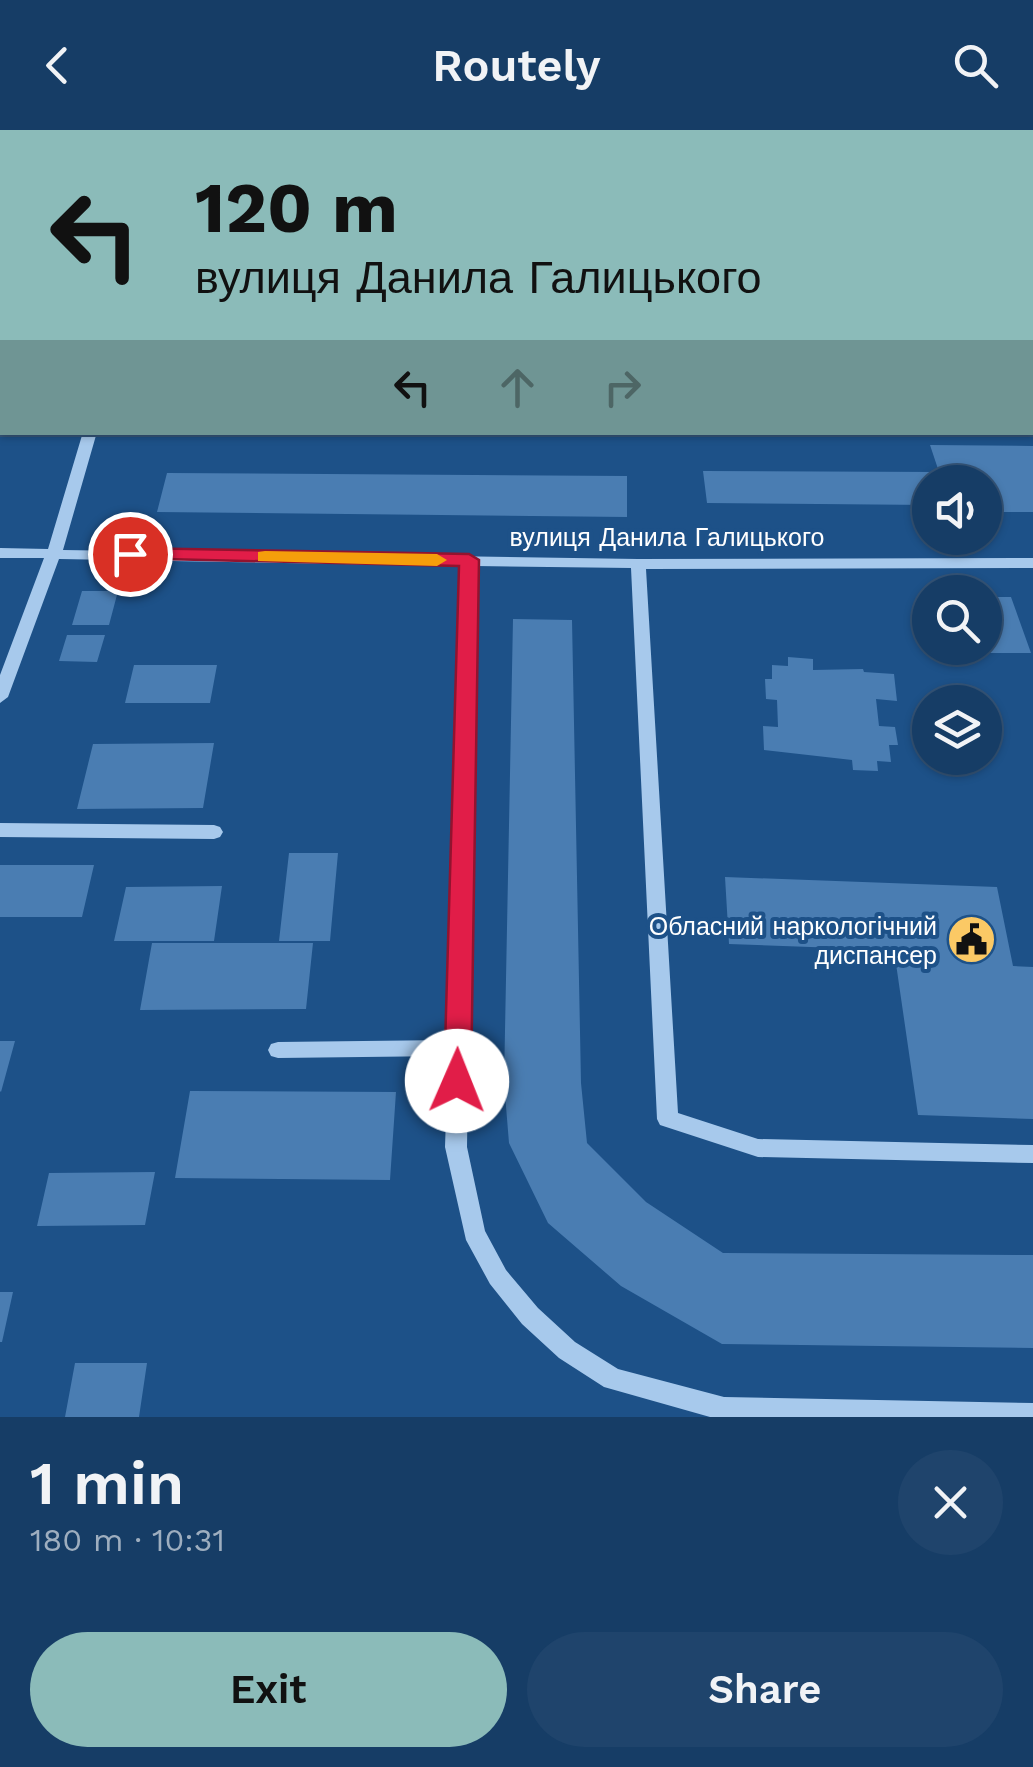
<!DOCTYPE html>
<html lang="en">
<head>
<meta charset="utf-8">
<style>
	body { margin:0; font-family:"Work Sans",sans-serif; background:#1f446c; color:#f1f3f6; height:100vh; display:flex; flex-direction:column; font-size:38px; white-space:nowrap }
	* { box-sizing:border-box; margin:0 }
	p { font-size:32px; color:#9eaebf }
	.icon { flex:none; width:55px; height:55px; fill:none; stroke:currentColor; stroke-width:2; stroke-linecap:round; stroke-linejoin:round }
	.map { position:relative; height:1287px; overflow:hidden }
	.details { display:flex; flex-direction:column; background:#163d66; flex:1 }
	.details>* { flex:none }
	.guide { position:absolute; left:0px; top:0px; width:1035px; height:305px; box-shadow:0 2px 8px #0004,0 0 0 2px #35567a; background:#8bbbb9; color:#111; overflow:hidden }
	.controls { position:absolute; left:912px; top:335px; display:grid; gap:20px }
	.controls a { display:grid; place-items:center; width:90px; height:90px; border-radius:50%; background:#163d66; box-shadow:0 2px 8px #0004,0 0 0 2px #35567a; font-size:50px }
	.pin { position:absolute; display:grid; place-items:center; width:85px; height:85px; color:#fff; margin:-42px; border:5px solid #fff; border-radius:50%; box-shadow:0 2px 10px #0007 }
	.me { position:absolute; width:110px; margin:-55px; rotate:1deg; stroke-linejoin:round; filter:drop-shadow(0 0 8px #0008) }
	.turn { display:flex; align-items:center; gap:35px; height:210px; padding:0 30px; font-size:45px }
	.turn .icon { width:130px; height:130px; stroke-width:2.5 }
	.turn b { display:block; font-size:70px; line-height:85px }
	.lanes { display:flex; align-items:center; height:95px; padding:0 30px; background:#0003; justify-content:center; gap:50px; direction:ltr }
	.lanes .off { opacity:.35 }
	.round { display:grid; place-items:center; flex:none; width:105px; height:105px; border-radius:52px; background:#1f446c }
	.headline { display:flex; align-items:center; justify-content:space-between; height:170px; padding:0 30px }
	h1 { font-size:60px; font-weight:600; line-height:75px }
	.button { display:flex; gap:20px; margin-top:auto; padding:20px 30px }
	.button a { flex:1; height:115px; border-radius:60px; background:#8bbbb9; color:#111; font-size:40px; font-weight:600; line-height:115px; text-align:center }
	.button a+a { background:#1f446c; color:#f1f3f6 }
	header { display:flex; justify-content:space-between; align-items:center; height:130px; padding:0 30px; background:#163d66; font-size:45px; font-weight:600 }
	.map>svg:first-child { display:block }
	.building { fill:#4a7db2 }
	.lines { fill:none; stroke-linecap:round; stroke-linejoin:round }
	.minor { fill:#a7c9ec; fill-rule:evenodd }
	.route { fill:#e11d48; stroke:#92132f; stroke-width:2.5 }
	.slow { fill:#f59e0b }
	.labels { text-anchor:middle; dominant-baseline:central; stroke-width:8; stroke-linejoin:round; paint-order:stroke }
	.street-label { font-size:25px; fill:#fff; stroke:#1d5188 }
	.poi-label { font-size:25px; fill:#fff; stroke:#1d5188; text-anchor:end }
</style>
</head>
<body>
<header><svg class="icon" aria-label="back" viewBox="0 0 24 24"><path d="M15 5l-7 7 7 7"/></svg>Routely<svg class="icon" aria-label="search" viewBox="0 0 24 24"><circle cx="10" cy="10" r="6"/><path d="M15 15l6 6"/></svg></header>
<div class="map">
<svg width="1033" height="1287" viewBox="0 0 1033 1287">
	<rect width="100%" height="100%" fill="#1d5188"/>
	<path class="building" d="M 930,315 L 1033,316 L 1033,382 L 985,382 L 985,352 L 930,352 L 930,375 L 707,373 L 703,341 L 939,342 Z
		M 167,343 L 627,346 L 627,387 L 157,382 Z
		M 82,461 L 118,461 L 109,495 L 72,495 Z
		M 985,467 L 1011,467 L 1031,523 L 965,523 L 963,518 L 985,518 Z
		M 513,489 L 572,490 L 581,953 L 587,1013 L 646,1072 L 723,1123 L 1033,1125 L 1033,1218 L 722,1214 L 621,1156 L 548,1093 L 509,1013 L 504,952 Z
		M 67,505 L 105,505 L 97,532 L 59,531 Z
		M 788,527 L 813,529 L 813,540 L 863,539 L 864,542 L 894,544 L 897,571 L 876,569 L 879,596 L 895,597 L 898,615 L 889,615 L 891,632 L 877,631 L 878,641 L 853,640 L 852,630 L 764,620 L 763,596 L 778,597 L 777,570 L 766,569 L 765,549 L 772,549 L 772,535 L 788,536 Z
		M 134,535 L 217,535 L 210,573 L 125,573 Z
		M 214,613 L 203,678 L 77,679 L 93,614 Z
		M 289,723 L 338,723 L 330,811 L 279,811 Z
		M 0,735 L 94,735 L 82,787 L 0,787 Z
		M 725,747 L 997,757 L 1013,836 L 1033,837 L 1033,989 L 918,985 L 894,820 L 729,814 Z
		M 222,756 L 214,811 L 114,811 L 126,757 Z
		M 152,813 L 313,813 L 306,879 L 140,880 Z
		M 0,911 L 15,911 L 1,962 L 0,961 Z
		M 190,961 L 396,962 L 390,1050 L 175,1048 Z
		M 155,1042 L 145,1095 L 37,1096 L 49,1043 Z
		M 0,1162 L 13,1162 L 2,1212 L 0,1212 Z
		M 75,1233 L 147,1233 L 139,1287 L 65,1287 Z"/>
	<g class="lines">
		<path class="minor" d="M 1033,0 L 1033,6 L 1032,2 L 1027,2 Z
			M 0,9 L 2,9 L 2,15 L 0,15 Z
			M 0,193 L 2,193 L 2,201 L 0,201 Z
			M 0,257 L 2,257 L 2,265 L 0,265 Z
			M 83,302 L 97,302 L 63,420 L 638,429 L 1033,428 L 1033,438 L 646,439 L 678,983 L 758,1009 L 1033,1015 L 1033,1033 L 758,1027 L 660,995 L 657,989 L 631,438 L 476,436 L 467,1017 L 485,1101 L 506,1140 L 538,1178 L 575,1212 L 618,1239 L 724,1267 L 1033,1273 L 1033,1287 L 710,1287 L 604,1257 L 559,1228 L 522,1194 L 490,1154 L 466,1110 L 445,1017 L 448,926 L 278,928 L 271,926 L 268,920 L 271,914 L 278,912 L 448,910 L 461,436 L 59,429 L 8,567 L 0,573 L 0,545 L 44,428 L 0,428 L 0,418 L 48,419 Z
			M 0,693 L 214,695 L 220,697 L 223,702 L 220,707 L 214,709 L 0,707 Z"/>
	</g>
	<path class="route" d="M 130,418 L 469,424 L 479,430 L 471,951 L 467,959 L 457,962 L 448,959 L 444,951 L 459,436 L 123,428 L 123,420 Z"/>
	<path class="slow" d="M 265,421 L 437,424 L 447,430 L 437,436 L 258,431 L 258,422 Z"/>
	<defs>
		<symbol id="civic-disc" viewBox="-11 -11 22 22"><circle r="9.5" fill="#fbc965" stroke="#1d5188"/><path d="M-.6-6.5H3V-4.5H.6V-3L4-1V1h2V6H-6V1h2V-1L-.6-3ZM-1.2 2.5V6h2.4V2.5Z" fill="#111"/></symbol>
	</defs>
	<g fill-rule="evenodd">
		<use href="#civic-disc" x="944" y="782" width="55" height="55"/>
	</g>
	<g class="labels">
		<g class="street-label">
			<text x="667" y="407">вулиця Данила Галицького</text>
		</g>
		<g class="poi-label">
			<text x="937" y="796">Обласний наркологічний<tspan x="937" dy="29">диспансер</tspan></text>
		</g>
	</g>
</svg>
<div class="controls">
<a><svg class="icon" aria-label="sound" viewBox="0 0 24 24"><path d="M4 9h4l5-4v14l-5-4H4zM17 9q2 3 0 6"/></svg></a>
<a><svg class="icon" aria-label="search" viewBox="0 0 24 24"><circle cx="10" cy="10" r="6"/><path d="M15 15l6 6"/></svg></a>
<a><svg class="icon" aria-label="layers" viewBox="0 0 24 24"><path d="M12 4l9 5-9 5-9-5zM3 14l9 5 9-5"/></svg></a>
</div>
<div class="pin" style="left:130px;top:424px;background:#d93025"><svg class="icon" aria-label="arrive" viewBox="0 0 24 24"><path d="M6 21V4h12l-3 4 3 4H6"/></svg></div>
<svg class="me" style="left:457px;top:951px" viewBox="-20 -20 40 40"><circle r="19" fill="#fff"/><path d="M0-13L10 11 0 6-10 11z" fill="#e11d48"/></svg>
<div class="guide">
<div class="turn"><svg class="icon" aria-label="left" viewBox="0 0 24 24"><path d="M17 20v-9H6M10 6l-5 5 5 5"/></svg><div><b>120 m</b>вулиця Данила Галицького</div></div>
<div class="lanes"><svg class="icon" aria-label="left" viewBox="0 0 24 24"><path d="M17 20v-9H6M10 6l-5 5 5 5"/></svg><svg class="icon off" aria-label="ahead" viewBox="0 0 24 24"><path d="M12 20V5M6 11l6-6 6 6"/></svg><svg class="icon off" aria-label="right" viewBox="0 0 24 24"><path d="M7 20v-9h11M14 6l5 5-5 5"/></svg></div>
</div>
</div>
<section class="details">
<div class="headline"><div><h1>1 min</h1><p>180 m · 10:31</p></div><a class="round"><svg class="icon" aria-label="close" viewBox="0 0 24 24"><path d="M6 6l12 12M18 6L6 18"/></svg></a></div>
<div class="button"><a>Exit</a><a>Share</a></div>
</section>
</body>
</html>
